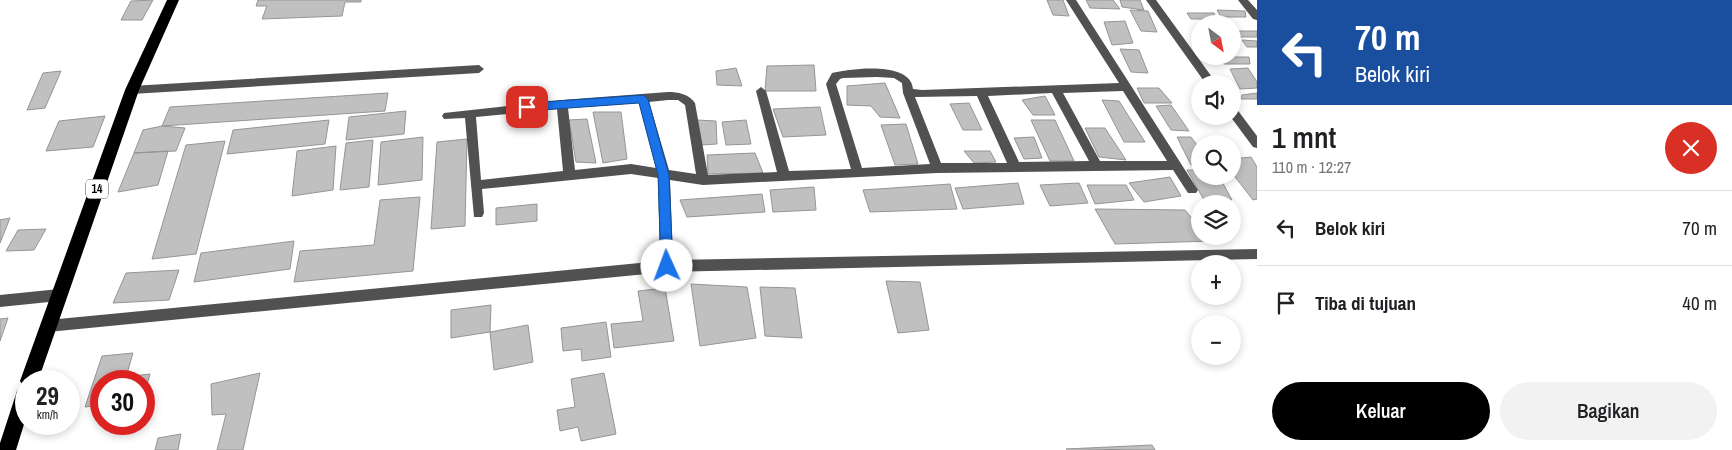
<!DOCTYPE html>
<html lang="id">
<head>
<meta charset="utf-8">
<style>
	body { margin:0; font-family:"Archivo Narrow",sans-serif; background:#f2f2f2; color:#202124; height:100vh; display:flex; flex-direction:column; font-size:19px; white-space:nowrap }
	* { box-sizing:border-box; margin:0 }
	p { font-size:16px; color:#757577 }
	.icon { flex:none; width:28px; height:28px; fill:none; stroke:currentColor; stroke-width:2; stroke-linecap:round; stroke-linejoin:round }
	.map { position:relative; flex:1; overflow:hidden }
	.details { display:flex; flex-direction:column; background:#fff; width:475px }
	.details>* { flex:none }
	.hud { background:#1a4fa0; color:#fff; overflow:hidden }
	.needle { width:32px; rotate:148deg }
	.controls { position:absolute; left:1191px; top:15px; display:grid; gap:10px }
	.controls a { display:grid; place-items:center; width:50px; height:50px; border-radius:50%; background:#fff; box-shadow:0 2px 8px #0003; font-size:25px }
	.speed { position:absolute; left:15px; top:370px; display:flex; gap:10px; font-size:25px; font-weight:700; text-align:center }
	.speed>* { display:grid; place-content:center; width:65px; height:65px; border-radius:50%; background:#fff; box-shadow:0 2px 8px #0003; line-height:1 }
	.speed small { font-size:12px; font-weight:400 }
	.speed .limit { border:8px solid #d22; background:#fff; color:#111 }
	.pin { position:absolute; display:grid; place-items:center; width:42px; height:42px; color:#fff; margin:-21px; border-radius:10px; box-shadow:0 2px 8px #0006 }
	.me { position:absolute; width:55px; margin:-28px; rotate:358deg; stroke-linejoin:round; filter:drop-shadow(0 0 4px #0008) }
	.turn { display:flex; align-items:center; gap:18px; height:105px; padding:0 15px; font-size:22px }
	.turn .icon { width:65px; height:65px; stroke-width:2.5 }
	.turn b { display:block; font-size:35px; line-height:42px }
	.round { display:grid; place-items:center; flex:none; width:52px; height:52px; border-radius:26px; background:#f2f2f2 }
	.summary { display:flex; align-items:center; justify-content:space-between; height:85px; padding:0 15px }
	h1 { font-size:30px; font-weight:600; line-height:38px }
	.action { display:flex; gap:10px; margin-top:auto; padding:10px 15px }
	.action a { flex:1; height:58px; border-radius:30px; background:#000; color:#fff; font-size:20px; font-weight:600; line-height:58px; text-align:center }
	.action a+a { background:#f2f2f2; color:#202124 }
	ul { padding:0; list-style:none }
	li { display:flex; align-items:center; gap:15px; height:75px; padding:0 15px; border-top:1px solid #e0e0e0 }
	li div { flex:1 }
	li b { display:block; font-size:19px }
	li em { font-style:normal }
	main { display:flex; flex:1; min-height:0 }
	.map>svg:first-child { display:block }
	.building { fill:#c0c0c0; stroke:#959595 }
	.lines { fill:none; stroke-linecap:round; stroke-linejoin:round }
	.minor { fill:#515151; fill-rule:evenodd }
	.highway { fill:#000; fill-rule:evenodd }
	.route { fill:#1a73e8; stroke:#114b97 }
	.labels { text-anchor:middle; dominant-baseline:central; stroke-width:4.5; stroke-linejoin:round; paint-order:stroke }
	.shield { fill:#fff; stroke:#4c4c4c; stroke-width:1 }
	.shield-label { font-size:12px; font-weight:bold; fill:#000 }
</style>
</head>
<body>
<main>
<div class="map">
<svg width="1257" height="450" viewBox="0 0 1257 450">
	<rect width="100%" height="100%" fill="#fff"/>
	<path class="building" d="M 153,0 L 142,20 L 121,20 L 131,1 Z
		M 258,0 L 361,0 L 361,2 L 345,2 L 342,16 L 262,19 L 267,6 L 256,6 Z
		M 1047,0 L 1063,0 L 1069,16 L 1053,15 Z
		M 1086,0 L 1113,0 L 1120,9 L 1090,8 Z
		M 1120,0 L 1140,0 L 1144,10 L 1122,7 Z
		M 1130,10 L 1148,11 L 1157,32 L 1141,31 Z
		M 1217,10 L 1245,11 L 1246,17 L 1221,17 Z
		M 1187,13 L 1214,13 L 1216,19 L 1191,19 Z
		M 1125,21 L 1133,43 L 1112,45 L 1104,22 Z
		M 1232,31 L 1257,31 L 1257,37 L 1235,37 Z
		M 1242,40 L 1257,41 L 1257,47 L 1247,47 Z
		M 1120,49 L 1139,50 L 1148,73 L 1131,72 Z
		M 1220,57 L 1249,57 L 1250,64 L 1224,64 Z
		M 814,65 L 816,91 L 765,91 L 767,66 Z
		M 736,68 L 742,86 L 717,85 L 716,71 Z
		M 1248,68 L 1257,82 L 1257,88 L 1240,89 L 1230,69 Z
		M 61,71 L 45,108 L 27,110 L 43,73 Z
		M 885,83 L 900,118 L 880,117 L 871,106 L 847,105 L 847,86 Z
		M 1137,88 L 1159,88 L 1172,103 L 1144,103 Z
		M 388,93 L 385,111 L 162,126 L 170,107 Z
		M 1257,93 L 1257,99 L 1240,99 L 1242,95 Z
		M 1045,96 L 1055,115 L 1033,115 L 1022,100 Z
		M 1102,100 L 1119,101 L 1145,142 L 1124,142 Z
		M 969,103 L 982,130 L 963,130 L 950,104 Z
		M 1171,105 L 1189,131 L 1171,130 L 1156,106 Z
		M 820,107 L 826,135 L 783,137 L 773,109 Z
		M 406,111 L 404,134 L 346,140 L 349,117 Z
		M 593,112 L 621,112 L 627,159 L 603,163 Z
		M 105,116 L 93,147 L 46,151 L 59,121 Z
		M 587,119 L 596,163 L 576,162 L 569,120 Z
		M 329,120 L 325,144 L 227,154 L 233,130 Z
		M 697,120 L 716,121 L 717,144 L 701,145 Z
		M 746,120 L 751,144 L 726,145 L 722,122 Z
		M 1031,120 L 1055,120 L 1074,161 L 1050,161 Z
		M 906,124 L 918,164 L 895,165 L 881,125 Z
		M 162,126 L 185,128 L 176,151 L 134,153 L 143,130 Z
		M 1085,128 L 1105,128 L 1126,160 L 1099,157 Z
		M 423,137 L 422,180 L 378,185 L 381,142 Z
		M 1034,137 L 1042,158 L 1024,159 L 1014,138 Z
		M 1177,137 L 1191,137 L 1200,149 L 1200,164 L 1191,165 Z
		M 467,139 L 465,226 L 431,229 L 437,142 Z
		M 373,140 L 369,187 L 340,190 L 346,143 Z
		M 225,141 L 196,254 L 152,259 L 186,145 Z
		M 336,146 L 333,190 L 292,196 L 297,151 Z
		M 168,151 L 158,185 L 118,192 L 134,153 Z
		M 964,151 L 990,151 L 996,162 L 974,163 Z
		M 755,153 L 763,173 L 708,174 L 707,155 Z
		M 1251,157 L 1257,167 L 1257,199 L 1253,200 L 1232,173 L 1232,159 Z
		M 1187,170 L 1200,170 L 1200,176 L 1219,176 L 1232,200 L 1204,200 Z
		M 1170,177 L 1181,196 L 1144,202 L 1129,183 Z
		M 1018,183 L 1024,204 L 963,209 L 955,188 Z
		M 1079,183 L 1088,203 L 1050,206 L 1040,185 Z
		M 950,184 L 957,209 L 870,212 L 863,190 Z
		M 1087,185 L 1126,185 L 1134,200 L 1095,204 Z
		M 814,187 L 816,210 L 773,212 L 770,190 Z
		M 762,194 L 765,212 L 687,217 L 680,200 Z
		M 420,197 L 413,271 L 294,282 L 300,251 L 374,245 L 380,200 Z
		M 537,204 L 537,221 L 496,225 L 496,208 Z
		M 1095,209 L 1185,210 L 1200,228 L 1200,236 L 1207,236 L 1211,241 L 1115,244 Z
		M 10,218 L 0,243 L 0,220 Z
		M 46,229 L 34,250 L 6,251 L 18,230 Z
		M 294,241 L 290,269 L 194,282 L 201,253 Z
		M 179,270 L 169,300 L 113,303 L 126,273 Z
		M 886,281 L 920,282 L 929,330 L 898,333 Z
		M 691,284 L 747,287 L 756,338 L 700,346 Z
		M 760,287 L 795,288 L 802,338 L 765,336 Z
		M 665,288 L 674,341 L 614,348 L 611,324 L 643,321 L 638,291 Z
		M 491,305 L 490,332 L 451,338 L 451,310 Z
		M 8,318 L 0,341 L 0,319 Z
		M 606,322 L 611,357 L 582,361 L 581,349 L 563,351 L 561,328 Z
		M 528,325 L 533,362 L 494,370 L 490,332 Z
		M 133,353 L 126,377 L 150,374 L 144,396 L 144,381 L 101,381 L 101,405 L 85,407 L 102,356 Z
		M 260,373 L 243,450 L 217,450 L 226,414 L 212,415 L 211,384 Z
		M 604,373 L 616,434 L 581,441 L 578,427 L 560,431 L 557,410 L 575,407 L 571,379 Z
		M 181,434 L 178,450 L 155,450 L 158,438 Z
		M 1152,445 L 1155,450 L 1066,449 Z"/>
	<g class="lines">
		<path class="minor" d="M 1066,0 L 1076,0 L 1196,187 L 1198,190 L 1196,193 L 1188,193 L 1173,170 L 937,173 L 703,185 L 670,180 L 673,260 L 1257,249 L 1257,259 L 667,272 L 48,332 L 43,330 L 41,326 L 43,322 L 48,320 L 660,261 L 658,178 L 631,174 L 482,189 L 484,213 L 482,217 L 474,217 L 465,118 L 444,119 L 442,116 L 444,113 L 562,100 L 668,92 C 678,92 689,94 695,103 L 708,175 L 777,172 L 756,91 L 761,87 L 766,91 L 789,171 L 851,169 L 826,84 L 832,73 C 852,68 911,61 913,89 L 922,90 L 1119,83 ZM 877,77 L 894,78 L 902,83 L 903,93 L 930,164 L 862,168 L 836,84 L 840,79 L 843,78 ZM 1123,91 L 1167,161 L 1100,161 L 1063,93 ZM 1052,93 L 1089,161 L 1019,162 L 988,96 ZM 977,96 L 1007,163 L 941,163 L 915,97 ZM 668,100 L 678,100 L 685,105 L 696,174 L 669,170 L 649,102 ZM 639,103 L 656,168 L 631,164 L 575,170 L 568,108 ZM 557,109 L 563,171 L 481,180 L 476,117 Z
			M 1146,0 L 1156,0 L 1217,84 L 1206,84 Z
			M 1238,0 L 1248,0 L 1257,10 L 1257,20 L 1253,19 Z
			M 479,65 L 484,69 L 479,73 L 132,94 L 127,90 L 132,86 Z
			M 1232,107 L 1236,108 L 1257,136 L 1257,148 L 1253,147 L 1230,116 L 1232,116 Z
			M 59,289 L 64,291 L 66,295 L 64,299 L 59,301 L 0,307 L 0,295 Z"/>
		<path class="highway" d="M 167,0 L 179,0 L 139,90 L 38,381 L 26,381 L 26,418 L 16,450 L 0,450 L 0,443 L 17,391 L 22,384 L 20,381 L 125,90 Z"/>
	</g>
	<path class="route" d="M 643,95 L 648,99 L 669,175 L 673,266 L 672,270 L 663,270 L 661,266 L 658,175 L 639,103 L 527,111 L 522,107 L 527,103 Z"/>
	<g class="labels">
		<rect class="shield" x="86" y="179.5" width="22" height="19" rx="4"/>
		<g class="shield-label">
			<text x="97" y="189">14</text>
		</g>
	</g>
</svg>
<div class="controls">
<a><svg class="needle" viewBox="-14 -14 28 28"><path d="M0-13l5 13h-10z" fill="#e53935"/><path d="M0 13l5-13h-10z" fill="#757577"/></svg></a>
<a><svg class="icon" aria-label="sound" viewBox="0 0 24 24"><path d="M4 9h4l5-4v14l-5-4H4zM17 9q2 3 0 6"/></svg></a>
<a><svg class="icon" aria-label="search" viewBox="0 0 24 24"><circle cx="10" cy="10" r="6"/><path d="M15 15l6 6"/></svg></a>
<a><svg class="icon" aria-label="layers" viewBox="0 0 24 24"><path d="M12 4l9 5-9 5-9-5zM3 14l9 5 9-5"/></svg></a>
<a>+</a>
<a>−</a>
</div>
<div class="speed"><div>29<small>km/h</small></div><div class="limit">30</div></div>
<div class="pin" style="left:527px;top:107px;background:#d93025"><svg class="icon" aria-label="arrive" viewBox="0 0 24 24"><path d="M6 21V4h12l-3 4 3 4H6"/></svg></div>
<svg class="me" style="left:667px;top:266px" viewBox="-20 -20 40 40"><circle r="19" fill="#fff"/><path d="M0-13L10 11 0 6-10 11z" fill="#1a73e8"/></svg>
</div>
<section class="details">
<div class="hud">
<div class="turn"><svg class="icon" aria-label="left" viewBox="0 0 24 24"><path d="M17 20v-9H6M10 6l-5 5 5 5"/></svg><div><b>70 m</b>Belok kiri</div></div>
</div>
<div class="summary"><div><h1>1 mnt</h1><p>110 m · 12:27</p></div><a class="round" style="background:#d93025;color:#fff"><svg class="icon" aria-label="close" viewBox="0 0 24 24"><path d="M6 6l12 12M18 6L6 18"/></svg></a></div>
<ul>
<li><svg class="icon" aria-label="left" viewBox="0 0 24 24"><path d="M17 20v-9H6M10 6l-5 5 5 5"/></svg><div><b>Belok kiri</b></div><em>70 m</em></li>
<li><svg class="icon" aria-label="arrive" viewBox="0 0 24 24"><path d="M6 21V4h12l-3 4 3 4H6"/></svg><div><b>Tiba di tujuan</b></div><em>40 m</em></li>
</ul>
<div class="action"><a>Keluar</a><a>Bagikan</a></div>
</section>
</main>
</body>
</html>
